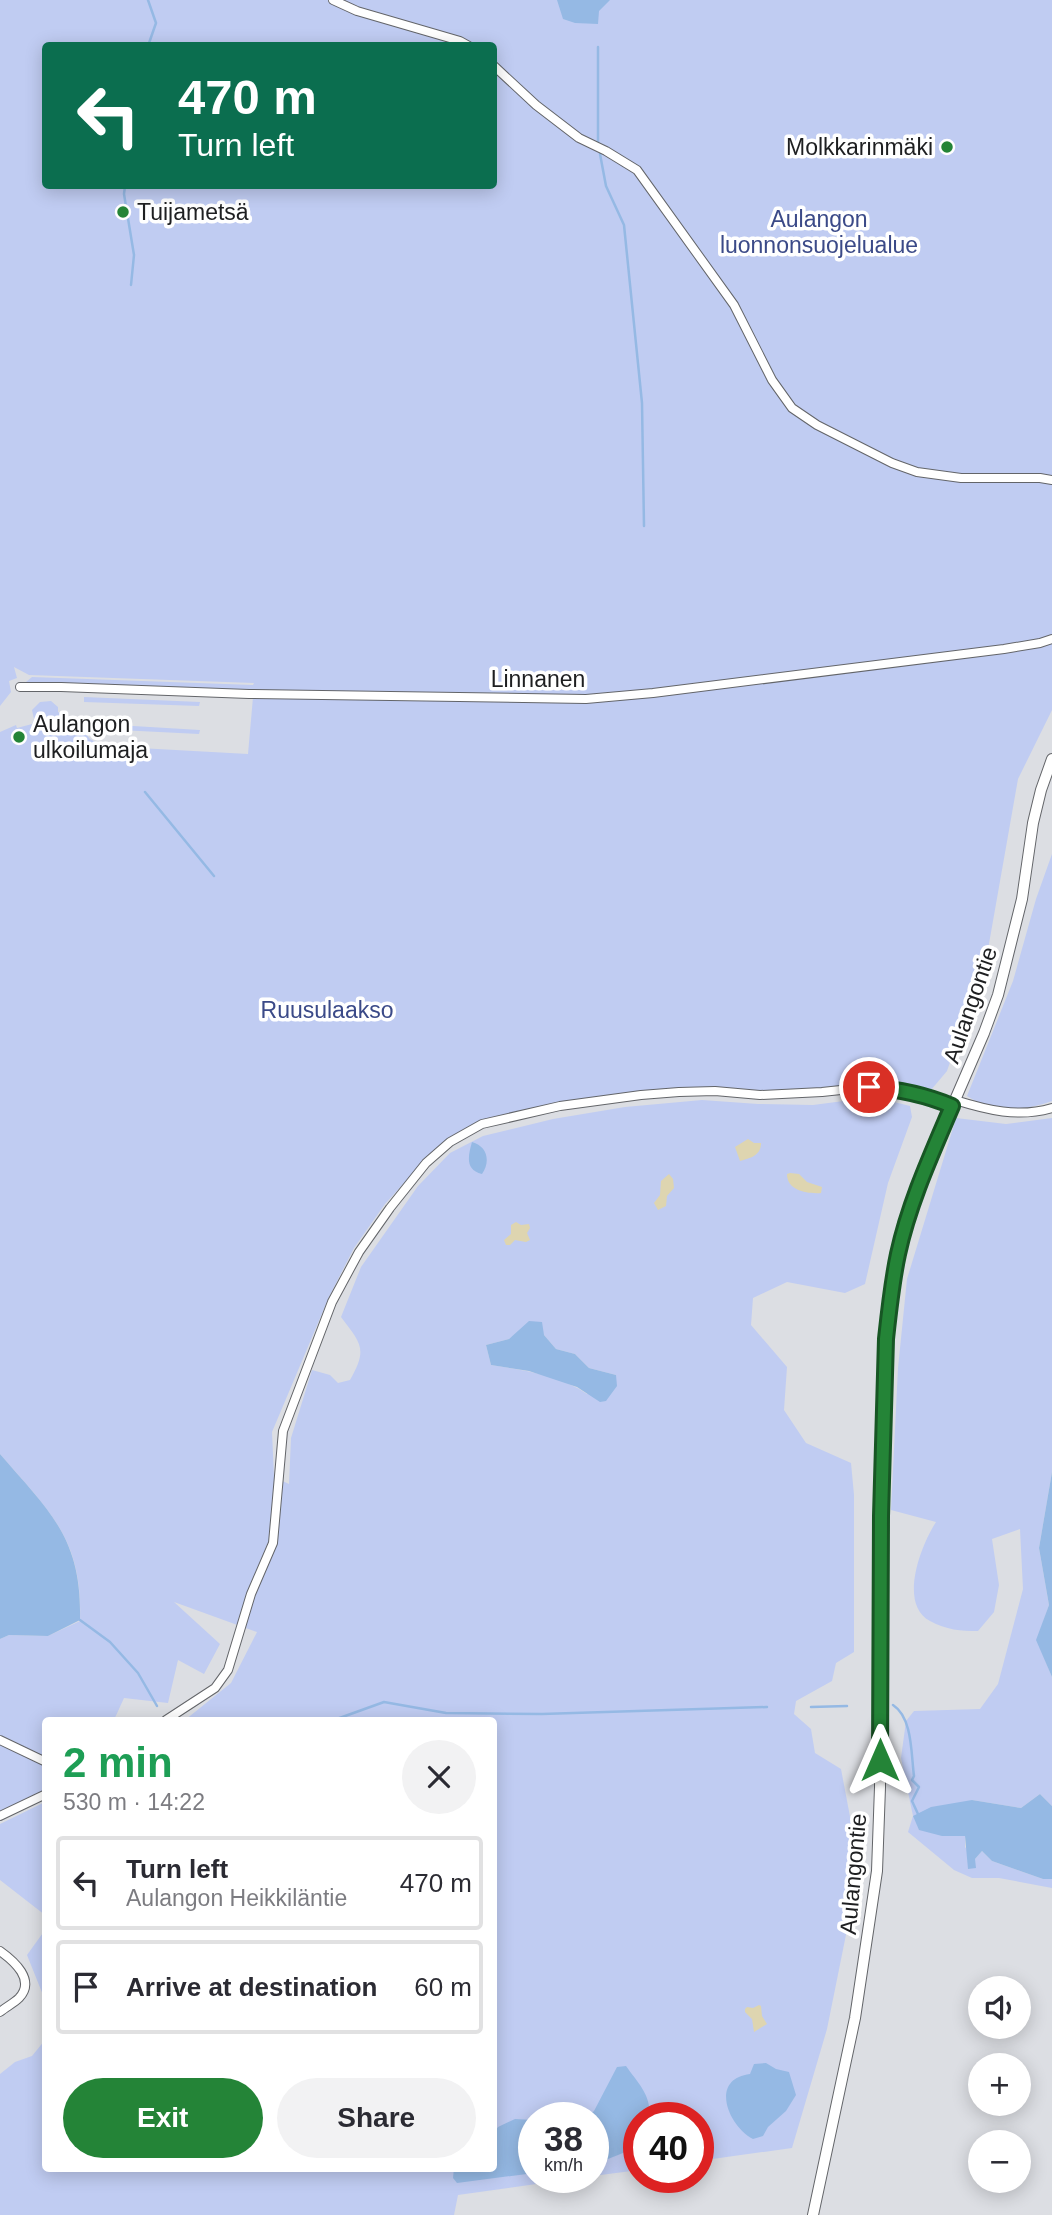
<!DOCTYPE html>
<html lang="en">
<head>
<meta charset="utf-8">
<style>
	body { margin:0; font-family:Arial,sans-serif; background:#f2f2f3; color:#2b2b33; height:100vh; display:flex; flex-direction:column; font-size:26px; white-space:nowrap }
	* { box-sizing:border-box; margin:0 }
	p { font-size:23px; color:#7c7c81 }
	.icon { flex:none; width:38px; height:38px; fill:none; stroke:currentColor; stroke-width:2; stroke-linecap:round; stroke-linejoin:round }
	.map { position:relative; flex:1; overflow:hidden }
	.panel { position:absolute; left:42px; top:1717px; width:455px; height:455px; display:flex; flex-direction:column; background:#fff; border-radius:7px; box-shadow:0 4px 18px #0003 }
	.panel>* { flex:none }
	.hud { position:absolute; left:42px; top:42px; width:455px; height:147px; border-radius:7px; box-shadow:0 4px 18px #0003; background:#0b6e4f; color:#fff; overflow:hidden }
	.controls { position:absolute; left:968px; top:1976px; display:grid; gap:14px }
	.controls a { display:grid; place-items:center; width:63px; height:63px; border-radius:50%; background:#fff; box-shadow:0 4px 18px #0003; font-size:35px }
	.speed { position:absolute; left:518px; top:2102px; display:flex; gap:14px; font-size:35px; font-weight:700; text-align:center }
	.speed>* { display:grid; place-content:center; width:91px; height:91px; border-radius:50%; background:#fff; box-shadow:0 4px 18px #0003; line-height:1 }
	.speed small { font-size:18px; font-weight:400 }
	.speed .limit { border:10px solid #d22; background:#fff; color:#111 }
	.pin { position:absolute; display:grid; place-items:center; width:60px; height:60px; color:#fff; margin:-30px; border:4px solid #fff; border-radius:50%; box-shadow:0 2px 7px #0007 }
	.me { position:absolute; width:77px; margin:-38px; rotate:0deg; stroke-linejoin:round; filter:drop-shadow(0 0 5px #0008) }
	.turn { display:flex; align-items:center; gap:24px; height:147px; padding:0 21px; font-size:32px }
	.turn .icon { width:91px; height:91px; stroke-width:2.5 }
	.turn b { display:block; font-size:49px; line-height:60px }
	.round { display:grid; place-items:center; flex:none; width:74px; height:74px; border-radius:37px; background:#f2f2f3 }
	.overview { display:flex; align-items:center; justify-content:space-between; height:119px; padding:0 21px }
	h1 { font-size:42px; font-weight:700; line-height:52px; color:#1e9e55 }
	.primary-button { display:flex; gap:14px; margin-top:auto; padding:14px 21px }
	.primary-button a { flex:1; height:80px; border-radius:42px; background:#248437; color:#fff; font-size:28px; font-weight:700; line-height:80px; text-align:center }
	.primary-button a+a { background:#f2f2f3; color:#2b2b33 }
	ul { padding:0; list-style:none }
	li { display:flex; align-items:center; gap:21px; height:94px; margin:0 14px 10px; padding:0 7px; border:4px solid #e1e1e2; border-radius:7px }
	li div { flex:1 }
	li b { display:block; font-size:26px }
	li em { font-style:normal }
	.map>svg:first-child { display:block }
	.green { fill:#c0ccf2; fill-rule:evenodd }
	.sand { fill:#ded5b0 }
	.water { fill:#95b9e4 }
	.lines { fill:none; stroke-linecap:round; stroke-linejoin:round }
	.stream { stroke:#95b9e4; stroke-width:2.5 }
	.minor-casing { stroke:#636569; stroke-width:10 }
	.tertiary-casing { stroke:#636569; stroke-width:12 }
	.minor { stroke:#fff; stroke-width:8 }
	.tertiary { stroke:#fff; stroke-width:10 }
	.route-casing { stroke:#175624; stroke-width:18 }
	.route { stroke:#248437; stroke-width:12 }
	.poi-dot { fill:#248437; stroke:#fff; stroke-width:2.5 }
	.labels { text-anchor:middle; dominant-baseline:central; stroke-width:7; stroke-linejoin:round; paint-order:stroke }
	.poi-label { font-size:23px; fill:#1e1f21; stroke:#fff; text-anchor:start }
	.park-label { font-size:23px; fill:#3b4a88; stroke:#fff }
	.street-label { font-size:23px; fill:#1e1f21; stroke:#fff }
</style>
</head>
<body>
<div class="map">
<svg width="1052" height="2215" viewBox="0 0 1052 2215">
	<rect width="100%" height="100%" fill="#dcdee3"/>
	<path class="green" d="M 0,0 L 1052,0 L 1052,710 L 1018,779 L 987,955 L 947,1071 L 931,1090 L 895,1086 L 763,1091 L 713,1088 L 561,1103 L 479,1121 L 448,1140 L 423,1162 L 385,1204 L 354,1248 L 329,1297 L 272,1432 L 274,1477 L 289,1484 L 291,1438 L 312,1370 L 330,1375 L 338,1383 L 350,1380 C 368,1348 361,1344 341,1317 L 361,1267 L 418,1186 L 450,1153 L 483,1136 L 553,1119 L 625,1107 L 702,1100 L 758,1104 L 813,1105 L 882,1096 L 894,1102 L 910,1106 L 912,1117 L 888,1183 L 865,1284 L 845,1293 L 787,1282 L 753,1298 L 751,1325 L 787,1367 L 784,1410 L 806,1443 L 851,1463 L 854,1495 L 854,1652 L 836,1663 L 832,1681 L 796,1701 L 794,1714 L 811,1729 L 815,1753 L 841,1769 L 855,1843 L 854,1895 L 827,2029 L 792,2148 L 698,2161 L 698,2118 L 639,2118 L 639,2170 L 593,2176 L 593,2118 L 534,2118 L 534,2177 L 586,2177 L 458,2195 L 454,2215 L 0,2215 L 0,2074 L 15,2062 L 32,2056 L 45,2040 L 46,2168 L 494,2168 L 494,1720 L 185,1720 L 231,1683 L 257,1632 L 174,1602 L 220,1644 L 204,1674 L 178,1660 L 168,1703 L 124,1698 L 114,1720 L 46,1720 L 45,1792 L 0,1815 L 0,1639 L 9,1635 L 48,1636 L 80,1621 C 83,1539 50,1512 0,1454 L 0,732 L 16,725 L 17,728 L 32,724 L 34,719 L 32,710 L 40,702 L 51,701 L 58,707 L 58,712 L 76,721 L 90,739 L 103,746 L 248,754 L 253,697 L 20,687 L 32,677 L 253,685 L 254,683 L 29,675 L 14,667 L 17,678 L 9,681 L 11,692 L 0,706 ZM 46,46 L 494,46 L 494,186 L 46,186 ZM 517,1333 L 544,1335 L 556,1349 L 575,1354 L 589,1368 L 616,1375 L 587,1394 C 560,1375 523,1370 491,1365 L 486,1345 L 509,1339 Z
		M 84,697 L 200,702 L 199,706 L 84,702 Z
		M 100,724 L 200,730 L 199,734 L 99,729 Z
		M 1052,854 L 1052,1101 C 1023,1111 995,1114 967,1096 L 1013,981 L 1036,899 Z
		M 956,1118 L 1006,1124 L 1052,1118 L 1052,1472 L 1039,1548 L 1049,1605 L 1037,1640 L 1052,1677 L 1052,1806 L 1040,1794 L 1021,1808 L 972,1800 L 942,1836 L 965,1836 L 965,1847 L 975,1859 L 982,1851 L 992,1861 L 1043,1879 L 1052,1879 L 1052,1888 L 999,1878 L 972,1878 L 954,1870 L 908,1832 L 913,1816 L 901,1758 L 906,1721 L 914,1711 L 980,1709 L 998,1684 L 1023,1589 L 1020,1529 L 992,1539 L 999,1585 L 994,1612 L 978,1631 C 961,1631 946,1630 930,1621 C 898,1604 921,1545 936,1522 L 891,1510 L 898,1368 L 907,1279 Z
		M 45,1802 L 45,1915 L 0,1880 L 0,1824 Z
		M 45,1930 L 45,2000 L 27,1955 Z"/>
	<path class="sand" d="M 748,1139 L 754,1143 L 761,1143 C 761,1156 750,1158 740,1161 L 735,1147 Z
		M 790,1173 L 799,1174 L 807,1182 L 822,1187 L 821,1193 C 808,1194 787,1191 787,1174 Z
		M 669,1174 L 673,1179 L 674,1188 L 667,1196 L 666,1206 L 658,1210 L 654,1203 L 660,1195 L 661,1181 Z
		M 516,1222 L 521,1225 L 529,1224 L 530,1228 L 527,1233 L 530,1240 L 526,1242 L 515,1240 L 510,1245 L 506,1245 L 504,1240 L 511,1234 L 511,1225 Z
		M 759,2005 L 761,2006 L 762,2016 L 767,2024 L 754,2032 L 752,2019 L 745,2012 L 745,2009 L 747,2007 L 753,2008 Z"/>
	<path class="water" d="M 557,0 L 610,0 L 599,11 L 598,24 L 575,23 L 563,19 Z
		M 472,1142 C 487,1146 491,1161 482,1174 C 465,1170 468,1156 472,1142 Z
		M 529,1321 L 542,1322 L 544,1335 L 556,1349 L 575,1354 L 589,1368 L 616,1375 L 617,1386 L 606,1401 L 600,1402 L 577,1387 L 529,1371 L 491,1365 L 486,1345 L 509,1339 Z
		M 0,1454 C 50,1512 82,1538 80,1620 L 48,1636 L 9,1635 L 0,1639 Z
		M 1052,1472 L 1052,1677 L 1036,1640 L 1049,1605 L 1039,1548 Z
		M 1040,1794 L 1052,1806 L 1052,1879 L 1043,1879 L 992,1861 L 982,1851 L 975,1859 L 976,1868 L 968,1869 L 965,1836 L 942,1836 L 919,1830 L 913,1816 L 931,1807 L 972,1800 L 1021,1808 Z
		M 766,2063 L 776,2069 L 789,2072 L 796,2095 L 786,2111 L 768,2127 L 763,2136 L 753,2139 C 728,2126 709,2079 750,2074 L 754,2064 Z
		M 626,2066 C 638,2083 652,2096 649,2117 L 639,2118 L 639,2136 L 623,2153 L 593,2165 L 593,2118 L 586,2117 L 594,2111 L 617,2067 Z
		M 515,2119 L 534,2120 L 534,2173 L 457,2183 L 453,2178 L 454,2168 L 494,2168 L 494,2133 L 498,2127 Z"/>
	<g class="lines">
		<path class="stream" d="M 148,0 L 156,23 L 148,46
			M 598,47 L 598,143
			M 600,154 L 606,186 L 624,225 L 642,403 L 644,526
			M 125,186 L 124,194 L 134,255 L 131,285
			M 145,792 L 214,876
			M 80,1620 L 110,1642 L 138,1673 L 157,1706
			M 893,1705 C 913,1718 911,1755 914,1776 L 912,1780 L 919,1787 L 912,1801 L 918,1814
			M 811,1707 L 847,1706
			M 334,1720 L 384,1702 L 446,1713 L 542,1714 L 767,1707"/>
		<defs>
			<path id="minor" d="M 333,0 L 357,11 L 460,41 L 469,46
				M 494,66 L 536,105 L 579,138 L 606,151 L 637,170 L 734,305 L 772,380 L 792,408 L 817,425 L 892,463 L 917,472 L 961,478 L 1040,478 L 1052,480
				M 20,687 L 61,687 L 249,694 L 586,699 L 653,693 L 1004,649 L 1040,643 L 1052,639
				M 955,1100 C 987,1110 1018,1118 1052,1108
				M 166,1720 L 215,1688 L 228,1670 L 251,1594 L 273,1543 L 283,1431 L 332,1302 L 359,1252 L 390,1208 L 426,1163 L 450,1142 L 482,1124 L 560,1106 L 641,1095 L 679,1092 L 715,1091 L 760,1095 L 822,1092 L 869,1087 L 891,1089 L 936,1099 L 952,1106
				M 0,1740 L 46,1762
				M 0,1816 L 46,1794
				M 0,1951 C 14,1961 36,1980 19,1998 C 14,2003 6,2007 0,2012"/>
			<path id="tertiary" d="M 813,2215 L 855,2018 L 877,1871 L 880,1787 L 881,1516 L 886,1339 L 892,1288 L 899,1250 L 926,1167 L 984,1033 L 998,995 L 1022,899 L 1033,823 L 1041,790 L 1052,759"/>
		</defs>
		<use href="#minor" class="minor-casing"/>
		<use href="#tertiary" class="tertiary-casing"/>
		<use href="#minor" class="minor"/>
		<use href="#tertiary" class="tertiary"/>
	</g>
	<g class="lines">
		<defs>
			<path id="route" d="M 869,1087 C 898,1089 926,1095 952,1106 C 932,1153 909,1203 898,1254 C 892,1282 889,1311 886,1339 L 881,1516 L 880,1760"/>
		</defs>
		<use href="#route" class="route-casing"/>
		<use href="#route" class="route"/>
	</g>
	<g class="poi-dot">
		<circle cx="947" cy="147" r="7"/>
		<circle cx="123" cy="212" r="7"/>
		<circle cx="19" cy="737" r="7"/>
	</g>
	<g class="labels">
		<g class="poi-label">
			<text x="933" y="147" text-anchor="end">Molkkarinmäki</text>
			<text x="137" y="212">Tuijametsä</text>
			<text x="33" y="724">Aulangon<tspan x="33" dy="26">ulkoilumaja</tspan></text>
		</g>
		<g class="park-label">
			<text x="819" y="219">Aulangon<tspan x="819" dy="26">luonnonsuojelualue</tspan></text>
			<text x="327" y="1010">Ruusulaakso</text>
		</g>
		<g class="street-label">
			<text x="538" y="679">Linnanen</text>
			<text transform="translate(970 1005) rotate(-71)">Aulangontie</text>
			<text transform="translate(853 1874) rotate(-85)">Aulangontie</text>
		</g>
	</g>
</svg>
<div class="controls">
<a><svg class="icon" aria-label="sound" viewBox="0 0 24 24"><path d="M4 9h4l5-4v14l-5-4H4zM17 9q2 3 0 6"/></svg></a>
<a>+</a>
<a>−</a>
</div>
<div class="speed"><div>38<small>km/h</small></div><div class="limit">40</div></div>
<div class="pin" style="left:869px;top:1087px;background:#d93025"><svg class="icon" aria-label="arrive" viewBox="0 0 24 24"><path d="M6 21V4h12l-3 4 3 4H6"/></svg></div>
<svg class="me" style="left:880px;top:1760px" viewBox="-20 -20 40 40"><path d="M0-17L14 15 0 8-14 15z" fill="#248437" stroke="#fff" stroke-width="4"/></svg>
<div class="hud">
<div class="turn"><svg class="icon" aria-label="left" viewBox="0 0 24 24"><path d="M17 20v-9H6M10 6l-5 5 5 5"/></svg><div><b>470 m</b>Turn left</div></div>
</div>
<section class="panel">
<div class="overview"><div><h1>2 min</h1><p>530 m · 14:22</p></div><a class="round"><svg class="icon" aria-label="close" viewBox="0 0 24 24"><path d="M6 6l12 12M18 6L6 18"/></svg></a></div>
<ul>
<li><svg class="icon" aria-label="left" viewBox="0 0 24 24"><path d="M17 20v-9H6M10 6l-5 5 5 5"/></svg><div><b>Turn left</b><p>Aulangon Heikkiläntie</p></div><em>470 m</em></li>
<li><svg class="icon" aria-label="arrive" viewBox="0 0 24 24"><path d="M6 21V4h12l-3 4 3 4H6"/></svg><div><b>Arrive at destination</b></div><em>60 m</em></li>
</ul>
<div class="primary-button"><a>Exit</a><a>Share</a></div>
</section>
</div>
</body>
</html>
